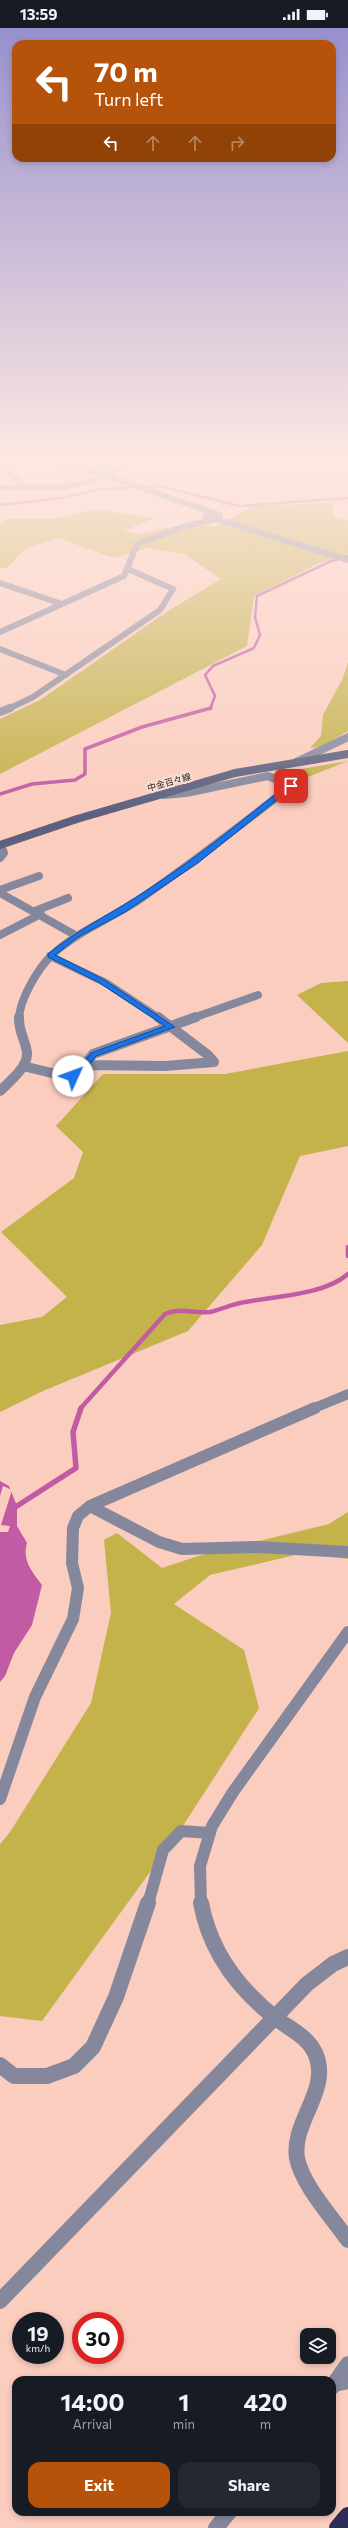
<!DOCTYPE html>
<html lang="en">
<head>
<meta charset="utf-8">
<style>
	body { margin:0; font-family:Commissioner,"Noto Sans JP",sans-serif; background:#242831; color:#f1f3f6; height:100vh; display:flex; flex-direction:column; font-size:15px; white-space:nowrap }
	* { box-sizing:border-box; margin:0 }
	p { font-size:13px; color:#9ea1a6 }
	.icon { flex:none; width:22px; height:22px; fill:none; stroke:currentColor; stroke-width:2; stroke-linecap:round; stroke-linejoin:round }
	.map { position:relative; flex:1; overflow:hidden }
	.drawer { position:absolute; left:12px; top:2348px; width:324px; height:140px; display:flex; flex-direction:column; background:#171b24; border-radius:12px; box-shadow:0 2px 6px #0003 }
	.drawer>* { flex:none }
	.banner { position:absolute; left:12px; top:12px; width:324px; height:122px; border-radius:12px; box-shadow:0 2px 6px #0003; background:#b45309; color:#fff; overflow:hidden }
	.fabs { position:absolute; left:300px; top:2300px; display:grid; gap:8px }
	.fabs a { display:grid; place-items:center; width:36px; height:36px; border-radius:8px; background:#171b24; box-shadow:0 2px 6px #0003; font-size:20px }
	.speed { position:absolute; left:12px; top:2284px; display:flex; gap:8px; font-size:20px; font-weight:700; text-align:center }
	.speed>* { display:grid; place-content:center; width:52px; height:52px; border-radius:50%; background:#171b24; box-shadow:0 2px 6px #0003; line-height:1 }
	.speed small { font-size:10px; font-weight:400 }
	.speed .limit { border:6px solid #d22; background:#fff; color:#111 }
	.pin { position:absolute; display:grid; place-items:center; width:34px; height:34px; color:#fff; margin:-17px; border-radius:8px; box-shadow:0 2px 6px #0006 }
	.me { position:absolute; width:44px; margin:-22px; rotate:47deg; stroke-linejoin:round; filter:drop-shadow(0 0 3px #0008) }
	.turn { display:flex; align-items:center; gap:14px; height:84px; padding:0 16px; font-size:18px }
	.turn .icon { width:52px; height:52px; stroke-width:2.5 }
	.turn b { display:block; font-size:28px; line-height:34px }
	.lanes { display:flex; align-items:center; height:38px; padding:0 16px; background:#0003; justify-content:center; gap:20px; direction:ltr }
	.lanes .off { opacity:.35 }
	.eta { display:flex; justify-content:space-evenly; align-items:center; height:68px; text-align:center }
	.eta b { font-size:24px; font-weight:700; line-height:28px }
	.button { display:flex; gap:8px; margin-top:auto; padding:8px 16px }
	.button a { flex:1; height:46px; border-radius:12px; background:#b45309; color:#fff; font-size:16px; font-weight:700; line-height:46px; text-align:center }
	.button a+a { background:#242831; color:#f1f3f6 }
	.status { display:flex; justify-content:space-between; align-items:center; height:28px; padding:0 20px; background:#171b24; direction:ltr }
	.status svg { height:11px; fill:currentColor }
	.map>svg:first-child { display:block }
	.green { fill:#c4b24b }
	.water { fill:#c05ba4 }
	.pier { fill:#fbcdbe }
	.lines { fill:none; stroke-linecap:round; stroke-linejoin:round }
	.stream-far3 { stroke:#c05ba4; stroke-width:2.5 }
	.stream-far2 { stroke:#c05ba4; stroke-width:3.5 }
	.stream-far1 { stroke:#c05ba4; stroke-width:4.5 }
	.stream { stroke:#c05ba4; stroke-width:5.5 }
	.minor-far4 { stroke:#85889d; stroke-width:6 }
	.minor-far3 { stroke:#85889d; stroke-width:8 }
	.minor-far2 { stroke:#85889d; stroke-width:10 }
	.minor-far1 { stroke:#85889d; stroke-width:12 }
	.minor { stroke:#85889d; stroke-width:16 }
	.tertiary { stroke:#85889d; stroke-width:6 }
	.secondary { stroke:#5d617f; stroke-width:8 }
	.motorway { stroke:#2c2e56; stroke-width:18 }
	.tertiary-bridge { stroke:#85889d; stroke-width:6 }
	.route { fill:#1a73e8; stroke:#114b97 }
	.labels { text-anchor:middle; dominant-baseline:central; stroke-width:4; stroke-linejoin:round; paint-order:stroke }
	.far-street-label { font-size:9px; fill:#2c1811; stroke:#f7e0d8 }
</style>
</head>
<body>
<div class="status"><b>13:59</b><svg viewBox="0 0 49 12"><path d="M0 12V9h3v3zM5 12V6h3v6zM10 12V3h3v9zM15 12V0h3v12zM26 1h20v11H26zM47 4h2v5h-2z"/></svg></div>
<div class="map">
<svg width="348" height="2500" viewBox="0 0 348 2500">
	<rect width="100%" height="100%" fill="#fbcdbe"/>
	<path class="green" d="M 333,475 L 334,489 L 348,492 L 348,526 L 319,535 L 254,568 L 247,618 L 0,746 L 0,691 L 40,672 L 168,583 L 221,551 L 184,526 L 148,520 L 114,530 L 58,510 L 25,521 L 8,539 L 0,541 L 0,495 L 10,490 L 55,491 L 95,481 L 154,490 L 124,503 L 141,506 L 180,497 L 216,498 L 253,478 Z
		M 348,634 L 348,703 L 321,719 L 310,720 L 321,708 L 323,687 L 343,650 Z
		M 348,733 L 298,753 L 272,746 Z
		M 348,953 L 348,1015 L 297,967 L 321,955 Z
		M 348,1023 L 348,1118 L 300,1128 L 262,1217 L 188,1303 L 43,1363 L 0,1384 L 0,1297 L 42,1289 L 67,1269 L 1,1204 L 74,1150 L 83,1124 L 56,1098 L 103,1046 L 225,1046 Z
		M 348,1484 L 348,1531 L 304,1525 L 210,1547 L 174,1576 L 244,1622 L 259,1680 L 179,1804 L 42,1993 L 0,1988 L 0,1816 L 10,1804 L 91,1675 L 111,1585 L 104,1512 L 117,1505 L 162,1540 L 198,1528 L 329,1496 Z"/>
	<path class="water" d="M 0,1453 L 9,1458 L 17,1478 L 17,1498 L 27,1515 C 22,1533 32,1543 42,1557 L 32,1597 L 14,1625 L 5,1648 L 0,1654 Z"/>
	<path class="pier" d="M 3,1458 L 12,1462 L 1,1497 L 10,1498 L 8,1504 L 0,1504 L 0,1468 Z"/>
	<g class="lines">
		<path class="stream-far3" d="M 0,477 L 62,470 L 100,461 L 159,458 L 239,478 L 348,470
			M 210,681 L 215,668 L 205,647 L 213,638 L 254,620 L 260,607 L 255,589 L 257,568 L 329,534 L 348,528"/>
		<path class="stream-far2" d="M 0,766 L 32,756 L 75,752 L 85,746 L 85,721 L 142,699 L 211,680"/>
		<path class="stream-far1" d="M 348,1219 L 348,1228
			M 80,1381 L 165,1286 C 181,1279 194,1286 210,1284 C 220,1282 230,1277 240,1275 C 272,1268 323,1268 348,1246"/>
		<path class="stream" d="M 17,1478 L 76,1440 L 73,1404 L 81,1380"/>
		<path class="minor-far4" d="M 0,436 L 26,460
			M 0,460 C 47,460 87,463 127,435
			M 0,555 L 62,576
			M 0,604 L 124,548 L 137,516 L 186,498 L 216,491
			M 0,621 L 66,647
			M 8,681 L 33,669 L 160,582 L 173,561 L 128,541"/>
		<path class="minor-far3" d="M 0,684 L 10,680
			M 296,734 L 348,709
			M 0,830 L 4,825 L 1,817
			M 0,862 L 39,848
			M 0,865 L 75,907
			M 35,883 L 68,870
			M 0,907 L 41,886
			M 50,928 L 106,955 L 159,990
			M 19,990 C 20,971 38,940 52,927 C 77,904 108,892 136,874 C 189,837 240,798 291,758 L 268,748 L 186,765 L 164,767
			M 193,990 L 258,967"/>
		<path class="minor-far2" d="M 85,1037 L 165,1038 L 214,1034 L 208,1027 L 158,989
			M 23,1038 L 68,1049 L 77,1047 L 93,1026 L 196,989
			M 0,1063 C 9,1054 28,1039 27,1025 C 26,1013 18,1003 19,989
			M 312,1381 L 348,1366"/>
		<path class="minor-far1" d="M 90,1478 L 159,1514 L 182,1521 L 258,1519 L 348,1524
			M 0,1771 L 35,1669 L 73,1591 L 78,1560 L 72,1535 L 73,1500 L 78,1488 L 90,1478 L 315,1380
			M 148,1876 L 163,1822 L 181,1803 L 210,1805
			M 201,1876 L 200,1838 L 212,1798 L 233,1764 L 348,1604"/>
		<path class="minor" d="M 201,1875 C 210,1924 238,1961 277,1991 C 290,2001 308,2009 315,2025 C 332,2061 291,2094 297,2130 C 302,2157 332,2189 348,2212
			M 0,2037 L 14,2048 L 47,2048 L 74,2038 L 93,2019 L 116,1969 L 148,1875
			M 0,2273 L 307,1956 L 333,1936 L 348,1929
			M 334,2356 L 348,2353
			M 332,2359 L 348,2336
			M 216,2500 L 229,2484"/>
		<path class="tertiary" d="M 206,488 L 348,532"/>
		<path class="secondary" d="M 0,817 L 77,791 L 235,745 L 348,726"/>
		<path class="motorway" d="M 338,2500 L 348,2488"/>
		<path class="tertiary-bridge" d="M 57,435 L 74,443
			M 69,435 L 220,487"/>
	</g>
	<linearGradient id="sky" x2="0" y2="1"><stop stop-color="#9890cd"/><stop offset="0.55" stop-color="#fde8e2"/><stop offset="1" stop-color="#fde8e2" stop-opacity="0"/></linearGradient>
	<rect width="348" height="785" fill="url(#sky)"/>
	<path class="route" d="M 288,756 L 294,758 L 198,835 L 125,884 L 78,909 L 55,927 L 103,951 L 175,999 L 96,1028 L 83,1046 L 70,1050 L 70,1046 L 77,1042 L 91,1025 L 165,998 L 98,954 L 48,929 L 48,926 C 79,901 114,884 147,862 C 197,830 242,793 288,756 Z"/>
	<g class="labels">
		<g class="far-street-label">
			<text transform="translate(169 754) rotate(-16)">中金百々線</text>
		</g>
	</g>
</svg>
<div class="fabs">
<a><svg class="icon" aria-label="layers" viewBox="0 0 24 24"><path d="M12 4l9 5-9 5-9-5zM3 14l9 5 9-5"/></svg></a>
</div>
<div class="speed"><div>19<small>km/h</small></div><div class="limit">30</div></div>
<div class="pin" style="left:291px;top:758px;background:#d93025"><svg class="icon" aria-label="arrive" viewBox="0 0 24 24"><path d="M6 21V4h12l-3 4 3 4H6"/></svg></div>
<svg class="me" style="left:73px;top:1048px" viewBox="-20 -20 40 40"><circle r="19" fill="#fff"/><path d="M0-13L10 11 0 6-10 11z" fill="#1a73e8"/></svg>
<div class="banner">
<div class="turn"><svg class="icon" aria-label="left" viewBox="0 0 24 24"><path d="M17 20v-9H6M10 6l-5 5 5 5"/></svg><div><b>70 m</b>Turn left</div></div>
<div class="lanes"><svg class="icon" aria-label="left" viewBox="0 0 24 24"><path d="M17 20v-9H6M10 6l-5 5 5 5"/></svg><svg class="icon off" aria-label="ahead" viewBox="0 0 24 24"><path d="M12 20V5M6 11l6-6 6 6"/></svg><svg class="icon off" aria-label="ahead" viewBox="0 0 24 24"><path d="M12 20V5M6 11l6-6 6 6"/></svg><svg class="icon off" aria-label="right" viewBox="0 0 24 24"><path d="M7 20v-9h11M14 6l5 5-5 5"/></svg></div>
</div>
<section class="drawer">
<div class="eta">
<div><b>14:00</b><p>Arrival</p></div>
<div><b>1</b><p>min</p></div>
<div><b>420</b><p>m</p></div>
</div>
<div class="button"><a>Exit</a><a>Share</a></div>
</section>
</div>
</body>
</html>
